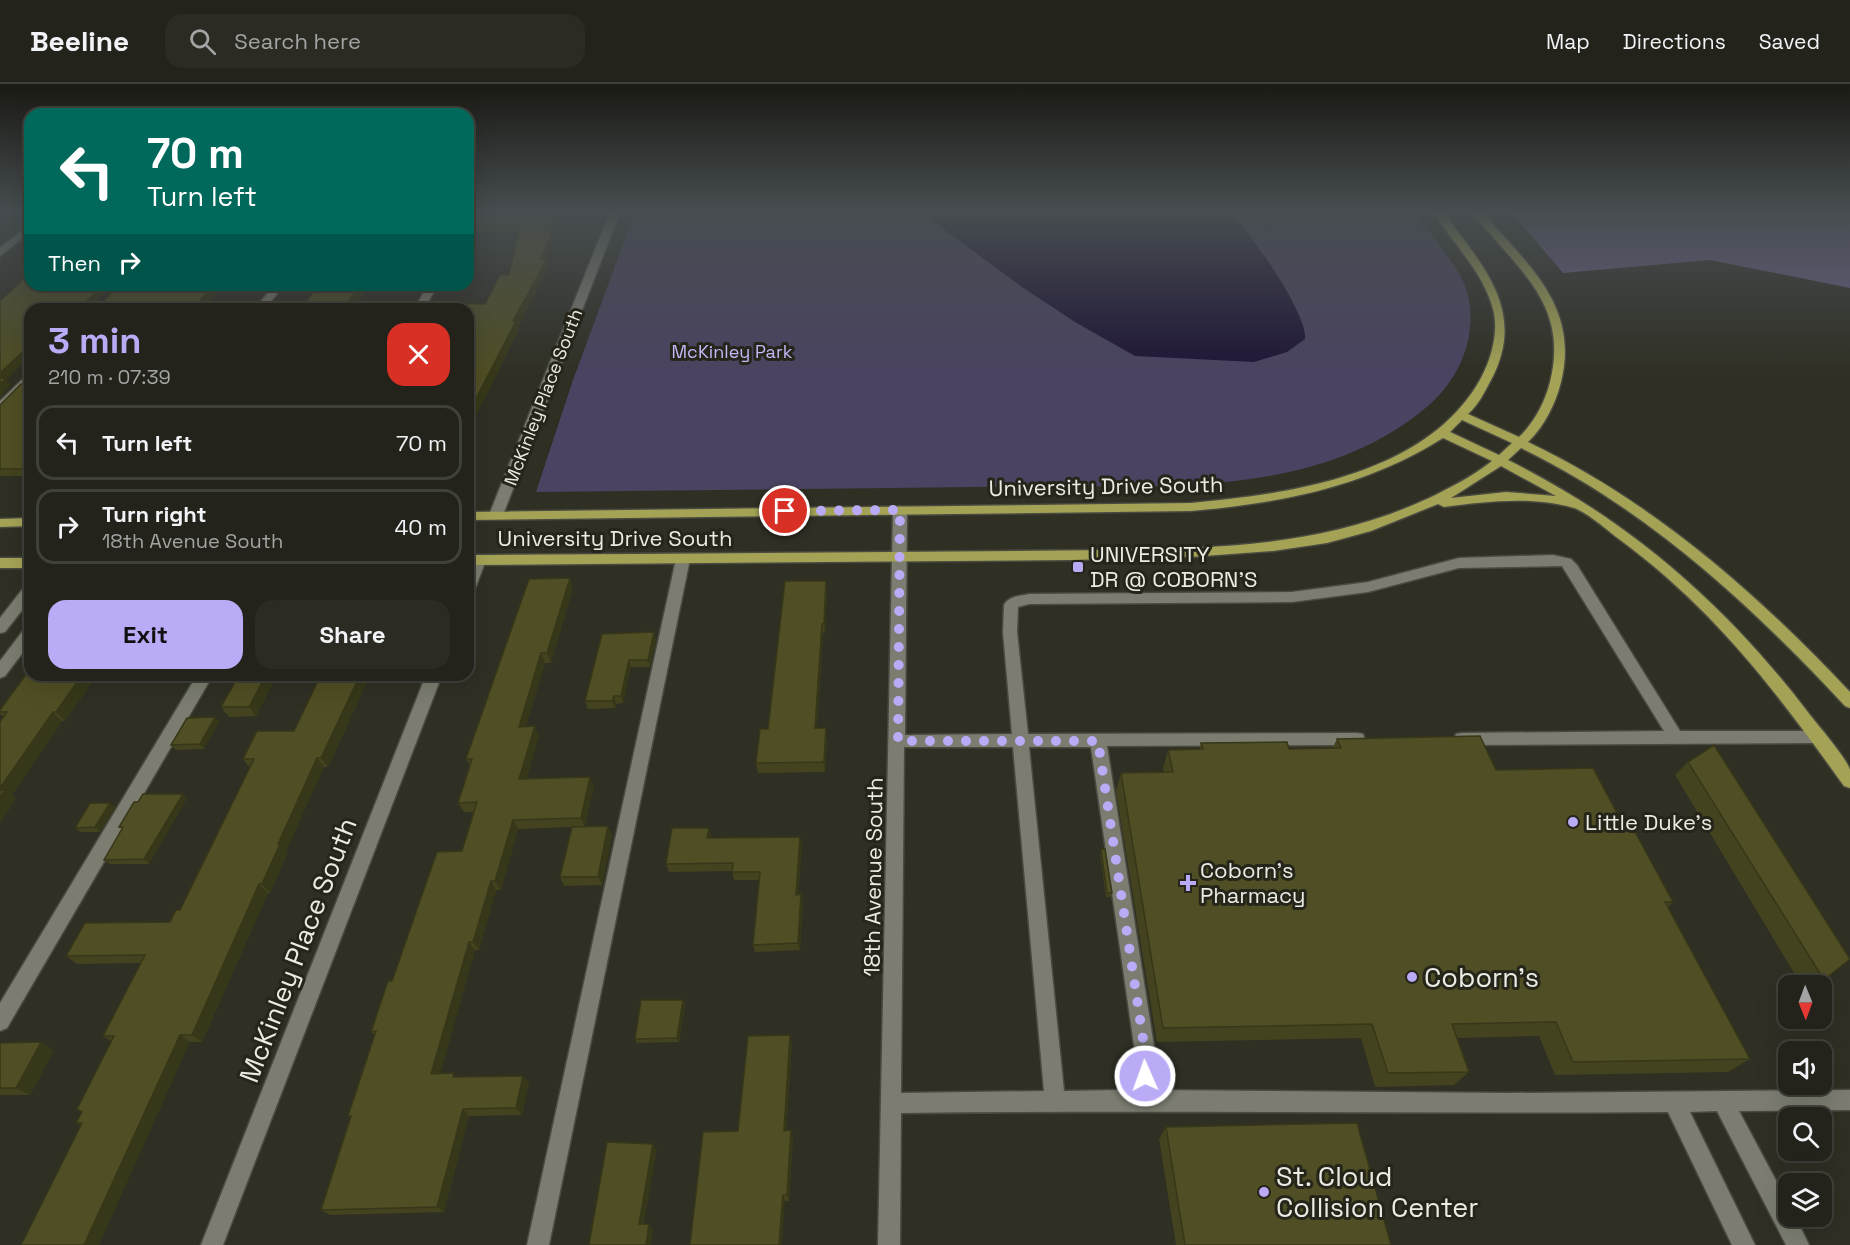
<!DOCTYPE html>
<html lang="en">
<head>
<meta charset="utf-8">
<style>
	body { margin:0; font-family:"Space Grotesk",sans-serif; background:#2b2b24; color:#f1f3f6; height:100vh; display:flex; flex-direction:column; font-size:22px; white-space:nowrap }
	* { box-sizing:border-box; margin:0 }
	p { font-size:20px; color:#a3a4a3 }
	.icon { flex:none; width:33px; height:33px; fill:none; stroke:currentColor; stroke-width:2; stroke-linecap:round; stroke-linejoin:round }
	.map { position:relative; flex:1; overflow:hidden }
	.panel { position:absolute; left:24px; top:219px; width:450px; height:378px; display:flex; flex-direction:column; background:#23231b; border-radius:18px; box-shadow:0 6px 24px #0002,0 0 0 2px #40403a }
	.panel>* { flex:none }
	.banner { position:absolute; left:24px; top:24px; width:450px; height:183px; border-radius:18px; box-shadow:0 6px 24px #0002,0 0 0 2px #40403a; background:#00695c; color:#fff; overflow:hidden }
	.needle { width:39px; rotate:179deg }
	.controls { position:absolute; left:1778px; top:891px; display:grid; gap:12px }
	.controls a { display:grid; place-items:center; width:54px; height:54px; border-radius:12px; background:#23231b; box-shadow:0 6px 24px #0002,0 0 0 2px #40403a; font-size:30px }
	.pin { position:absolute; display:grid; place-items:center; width:51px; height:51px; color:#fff; margin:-26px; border:3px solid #fff; border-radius:50%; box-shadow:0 2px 6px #0007 }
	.me { position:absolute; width:66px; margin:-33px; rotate:358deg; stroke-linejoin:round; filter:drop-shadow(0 0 4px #0008) }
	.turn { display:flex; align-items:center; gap:21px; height:126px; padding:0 24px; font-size:27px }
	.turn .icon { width:78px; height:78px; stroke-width:2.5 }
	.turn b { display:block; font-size:42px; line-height:51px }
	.then { display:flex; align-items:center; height:57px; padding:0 24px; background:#0003; gap:12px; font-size:22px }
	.round { display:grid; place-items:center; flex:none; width:63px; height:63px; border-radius:18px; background:#2b2b24 }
	.head { display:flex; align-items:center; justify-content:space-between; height:102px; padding:0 24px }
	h1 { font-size:36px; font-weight:600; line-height:45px; color:#bbaaf6 }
	.button { display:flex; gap:12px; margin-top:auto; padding:12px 24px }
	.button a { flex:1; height:69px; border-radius:18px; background:#bbaaf6; color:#111; font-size:24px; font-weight:600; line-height:69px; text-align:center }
	.button a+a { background:#2b2b24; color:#f1f3f6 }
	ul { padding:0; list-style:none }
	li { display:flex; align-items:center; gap:18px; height:75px; margin:0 12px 9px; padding:0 12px; border:3px solid #40403a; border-radius:18px }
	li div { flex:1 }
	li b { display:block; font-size:22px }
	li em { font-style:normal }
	header { display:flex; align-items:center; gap:36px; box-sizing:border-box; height:84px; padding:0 30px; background:#23231b; border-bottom:2px solid #40403a }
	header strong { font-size:28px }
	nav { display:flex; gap:33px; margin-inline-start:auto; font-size:21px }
	.search { width:420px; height:54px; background:#2b2b24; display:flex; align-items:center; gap:15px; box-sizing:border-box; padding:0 21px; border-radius:18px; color:#a3a4a3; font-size:22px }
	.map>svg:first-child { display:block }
	.green { fill:#4a4361 }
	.forest { fill:#696087 }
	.water { fill:#1e1536 }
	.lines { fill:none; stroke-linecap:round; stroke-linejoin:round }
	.minor-casing { stroke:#4a4a41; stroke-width:3 }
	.major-casing { stroke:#4a4a41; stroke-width:3 }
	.minor { fill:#7c7d70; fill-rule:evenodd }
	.major { fill:#a4a355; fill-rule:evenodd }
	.wall { fill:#44431f }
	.shaded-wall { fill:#373719 }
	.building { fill:#4f4e24; stroke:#373719; stroke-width:1.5 }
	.route { stroke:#bbaaf6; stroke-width:10; stroke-dasharray:0 18 }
	.poi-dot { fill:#bbaaf6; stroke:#25251a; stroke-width:2 }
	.labels { text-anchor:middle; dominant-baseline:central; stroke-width:6; stroke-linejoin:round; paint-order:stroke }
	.far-park-label { font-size:18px; fill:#c5b7f8; stroke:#25251a }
	.far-street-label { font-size:18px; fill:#ebebe4; stroke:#25251a }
	.street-label { font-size:22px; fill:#ebebe4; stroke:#25251a }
	.poi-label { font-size:22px; fill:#ebebe4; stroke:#25251a; text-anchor:start }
	.near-street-label { font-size:27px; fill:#ebebe4; stroke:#25251a }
	.near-poi-label { font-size:27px; fill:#ebebe4; stroke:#25251a; text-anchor:start }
</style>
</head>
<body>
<header>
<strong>Beeline</strong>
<div class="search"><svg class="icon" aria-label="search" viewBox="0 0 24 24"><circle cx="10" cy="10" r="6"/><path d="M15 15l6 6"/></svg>Search here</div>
<nav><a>Map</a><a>Directions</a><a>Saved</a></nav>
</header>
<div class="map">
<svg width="1850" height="1161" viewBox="0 0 1850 1161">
	<rect width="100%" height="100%" fill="#2f2f24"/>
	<path class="green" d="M 635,128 L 1414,128 C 1431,152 1465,187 1469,216 C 1476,257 1458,296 1428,322 C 1329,407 1185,404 1062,402 L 536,408 L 573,296 Z"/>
	<path class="forest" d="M 1511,128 L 1850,128 L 1850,204 L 1710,176 L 1563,189 Z"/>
	<path class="water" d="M 925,128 L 1227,128 C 1248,142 1308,231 1305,255 L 1287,268 L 1254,278 L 1135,272 L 1075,238 L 1022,203 L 946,147 Z"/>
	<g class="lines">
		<defs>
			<path id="minor" d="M 472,128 L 481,128 L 471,143 L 468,144 L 468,133 Z
				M 610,128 L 620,128 L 503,431 L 501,434 L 491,434 L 489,431 Z
				M 30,140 L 30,148 L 0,172 L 0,164 Z
				M 274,201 L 284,201 L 265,225 L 255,225 Z
				M 428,201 L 438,201 L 424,225 L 414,225 Z
				M 30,291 L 30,300 L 4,326 L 0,328 L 0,317 L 26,292 Z
				M 900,422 L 907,426 L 905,651 L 1012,650 L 1003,548 L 1004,521 C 1009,512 1020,512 1029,510 L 1292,508 L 1368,498 L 1459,474 L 1553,471 L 1571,475 L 1577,481 L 1680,647 L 1818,647 L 1824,648 L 1826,653 L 1824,658 L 1818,659 L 1462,661 L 1456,660 L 1454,655 L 1456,650 L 1462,649 L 1664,647 L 1562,482 L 1459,484 L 1368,508 L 1292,518 L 1029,520 L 1018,523 L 1017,548 L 1028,650 L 1357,649 L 1363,650 L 1365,655 L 1363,660 L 1357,661 L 1107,662 L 1156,975 L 1155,992 L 1147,1006 L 1510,1009 L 1850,1006 L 1850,1026 L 1739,1027 L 1788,1119 L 1788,1132 L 1795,1132 L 1809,1161 L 1786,1161 L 1717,1027 L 1690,1028 L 1755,1161 L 1732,1161 L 1668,1028 C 1413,1030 1157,1026 901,1029 L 900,1161 L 878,1161 L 893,426 ZM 904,663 L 1013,663 L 1044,1007 L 901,1009 ZM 1029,663 L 1091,663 L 1136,975 L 1135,988 L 1122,1006 L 1064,1007 Z
				M 683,470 L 690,475 L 549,1161 L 527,1161 L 676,475 Z
				M 479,471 L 486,476 L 475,505 L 468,510 L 468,487 L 474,473 Z
				M 30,501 L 30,516 L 5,548 L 0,549 L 0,534 L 25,502 Z
				M 30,543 L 30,559 L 5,592 L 0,594 L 0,577 L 25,544 Z
				M 197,591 L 213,591 L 7,944 L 0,947 L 0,919 Z
				M 426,591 L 442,591 L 223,1161 L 201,1161 Z"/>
			<path id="major" d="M 1434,128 L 1443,128 C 1482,181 1528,227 1491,296 C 1484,309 1479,320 1468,330 L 1519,353 C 1534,339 1545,318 1550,298 C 1570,218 1515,184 1472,128 L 1482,128 C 1527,180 1580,222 1561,298 C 1556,319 1544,343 1528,358 C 1652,417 1757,509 1850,608 L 1850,624 L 1845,622 C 1751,521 1647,425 1521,364 L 1508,376 C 1629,436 1725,520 1807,627 C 1815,638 1847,674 1850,686 C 1850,691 1850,698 1850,704 L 1844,702 C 1775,606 1715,526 1619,455 C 1608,447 1587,428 1574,424 C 1533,412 1487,417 1444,423 L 1438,420 L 1371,447 L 1327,459 L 1273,467 L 1190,473 L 1071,476 L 468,481 L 468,471 C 609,470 751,469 892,468 C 965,467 1038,467 1111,466 C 1223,464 1326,462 1429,414 C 1450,404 1473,392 1492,377 L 1443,354 C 1365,403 1282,419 1191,427 L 468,436 L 468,428 L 1191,419 C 1290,410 1428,391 1481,294 C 1491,275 1498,251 1494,229 C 1485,189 1453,161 1434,128 ZM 1462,336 L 1512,359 L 1499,371 L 1450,348 ZM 1501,382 L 1556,412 L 1506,408 L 1451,414 Z
				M 30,434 L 30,442 L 0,443 L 0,435 Z
				M 0,474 L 30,474 L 30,484 L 0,484 Z"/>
		</defs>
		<use href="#minor" class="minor-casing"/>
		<use href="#major" class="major-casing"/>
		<use href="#minor" class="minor"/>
		<use href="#major" class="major"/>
	</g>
	<path class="wall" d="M 558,128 L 552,163 L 547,175 L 549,182 L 518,242 L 519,245 L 473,337 L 468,336 L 468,225 L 485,220 L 509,191 L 519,148 L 476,148 L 473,140 Z
		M 30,300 L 30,392 L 0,392 L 0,321 Z
		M 573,504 L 551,579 L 545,579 L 526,642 L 539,652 L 526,695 L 594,702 L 585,742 L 612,751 L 602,801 L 564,802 L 560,793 L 572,743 L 518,745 L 501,806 L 496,806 L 479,866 L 475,866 L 440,990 L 457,993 L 529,998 L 522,1031 L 469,1032 L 444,1128 L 330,1131 L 321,1126 L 351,1035 L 348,1032 L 375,951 L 371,948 L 392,897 L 462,767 L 474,728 L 464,728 L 458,719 L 470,681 L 466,675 Z
		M 827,507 L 825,549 L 823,549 L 817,644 L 827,653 L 825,688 L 758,689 L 756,679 L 768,645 Z
		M 654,548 L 656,555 L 650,583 L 631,583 L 623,619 L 616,620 L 615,624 L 588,625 L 585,617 Z
		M 30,591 L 95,591 L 94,593 L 95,594 L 65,637 L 62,637 L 12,711 L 16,715 L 0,739 L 4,633 L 0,630 L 0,626 Z
		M 239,591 L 277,591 L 256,632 L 229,633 L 221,623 Z
		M 321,591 L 366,591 L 365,592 L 368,596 L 328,683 L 324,683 L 286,767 L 288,768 L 270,809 L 268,809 L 202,958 L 190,958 L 81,1041 L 76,1039 L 82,1028 L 111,957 L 103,952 L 141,879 L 77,880 L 66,872 L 170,838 L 180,826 L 250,684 L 243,675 L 294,647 Z
		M 219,638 L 204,665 L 176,666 L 171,661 Z
		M 1337,655 L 1496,686 L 1625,744 L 1673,818 L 1668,823 L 1750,975 L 1728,988 L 1555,991 L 1539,952 L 1457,954 L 1469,988 L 1454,1001 L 1375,1003 L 1361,954 L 1157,958 L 1116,707 L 1121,689 L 1164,688 L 1163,684 L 1168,666 L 1199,666 L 1201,659 L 1289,665 L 1332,665 Z
		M 1688,678 L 1824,896 L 1815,902 L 1802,902 L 1675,691 Z
		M 187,714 L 149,780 L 110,780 L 104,776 L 122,745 L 119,743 Z
		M 115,723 L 100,748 L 80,748 L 75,744 Z
		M 709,744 L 711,751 L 711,754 L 802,761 L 798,811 L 801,810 L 803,818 L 800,866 L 755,868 L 753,861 L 759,796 L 734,796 L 732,787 L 669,788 L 666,780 Z
		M 1101,765 L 1112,809 L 1110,813 L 1106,813 L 1100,769 Z
		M 683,916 L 685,920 L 679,958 L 637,959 L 635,955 Z
		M 0,959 L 54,966 L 30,1011 L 0,1011 Z
		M 792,959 L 786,1047 L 791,1046 L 793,1053 L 789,1117 L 785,1117 L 738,1047 Z
		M 1166,1043 L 1391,1161 L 1176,1161 L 1159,1055 Z"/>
	<path class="shaded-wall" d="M 555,128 L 558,128 L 552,163 L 544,180 L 547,175 L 549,182 L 518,242 L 519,245 L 473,337 L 469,328 L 513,237 L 541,175 Z
		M 102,201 L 112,201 L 91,223 L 87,220 L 87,217 Z
		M 214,201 L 223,201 L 203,225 L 193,225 Z
		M 361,201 L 371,201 L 353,225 L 345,222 Z
		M 30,261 L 30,272 L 7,295 L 11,300 L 0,314 L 0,289 Z
		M 570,494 L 573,504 L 551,579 L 547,569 Z
		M 826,497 L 827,507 L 825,549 L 824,540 Z
		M 822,540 L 823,549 L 816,654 L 815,644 Z
		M 654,548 L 656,555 L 650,583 L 648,576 Z
		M 541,569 L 545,579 L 523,652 L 519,643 Z
		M 629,576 L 631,583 L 623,619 L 621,612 Z
		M 82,591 L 95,591 L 94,593 L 95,594 L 65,637 L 56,628 Z
		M 266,591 L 277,591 L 256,632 L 249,623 Z
		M 360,591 L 366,591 L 365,592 L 368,596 L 328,683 L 321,674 Z
		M 614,612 L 616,620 L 615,624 L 612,617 Z
		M 53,628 L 62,637 L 12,711 L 16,715 L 0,739 L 0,704 Z
		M 215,633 L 219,638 L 204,665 L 200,660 Z
		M 535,642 L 539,652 L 524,704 L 519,695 Z
		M 826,644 L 827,653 L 825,688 L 824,678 Z
		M 317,674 L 324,683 L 286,767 L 288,768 L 270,809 L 262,800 L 278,760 Z
		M 590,693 L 594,702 L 585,743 L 581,734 Z
		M 183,710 L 187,714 L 149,780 L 144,775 Z
		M 110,719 L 115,723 L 100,748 L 95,743 Z
		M 513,736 L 518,745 L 501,806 L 495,797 Z
		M 608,742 L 612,751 L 602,801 L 598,793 Z
		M 709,744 L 711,751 L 710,762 L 707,754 Z
		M 800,753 L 802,761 L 798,818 L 796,811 Z
		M 491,797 L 496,806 L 479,866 L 473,858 Z
		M 259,800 L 268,809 L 202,958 L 192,951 Z
		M 801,810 L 803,818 L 800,866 L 798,859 Z
		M 469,858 L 475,866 L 438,997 L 431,990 Z
		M 683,916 L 685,920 L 679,958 L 677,954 Z
		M 180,951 L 190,958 L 99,1161 L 84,1161 Z
		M 790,951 L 792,959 L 786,1053 L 784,1047 Z
		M 41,958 L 54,966 L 30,1011 L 16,1004 Z
		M 523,992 L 529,998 L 522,1031 L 516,1024 Z
		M 463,1025 L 469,1032 L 444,1128 L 437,1123 Z
		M 791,1046 L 793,1053 L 789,1117 L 787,1111 Z
		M 653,1060 L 657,1066 L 643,1145 L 639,1140 Z
		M 783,1111 L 785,1117 L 782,1161 L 779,1161 Z
		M 649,1140 L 653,1145 L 651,1161 L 646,1161 Z"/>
	<path class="building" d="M 480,128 L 555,128 L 550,155 L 541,175 L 547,175 L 513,237 L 516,237 L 469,328 L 468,328 L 468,225 L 448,225 L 451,219 L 485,220 L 500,191 L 509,191 L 520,141 L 473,140 Z
		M 30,189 L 30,201 L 102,201 L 87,217 L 87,220 L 101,220 L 119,201 L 214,201 L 193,225 L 30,225 L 30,261 L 0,289 L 0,217 Z
		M 318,201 L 361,201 L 345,222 L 388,222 L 386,225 L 301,225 Z
		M 0,294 L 6,294 L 0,300 Z
		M 21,300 L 30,300 L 30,385 L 0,385 L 0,321 Z
		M 570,494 L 547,569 L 541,569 L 519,643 L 535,642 L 519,695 L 590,693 L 581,734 L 513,736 L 495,797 L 491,797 L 473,858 L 469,858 L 431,990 L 454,989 L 453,993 L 523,992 L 516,1024 L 463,1025 L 437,1123 L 321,1126 L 351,1032 L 348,1032 L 376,947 L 371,948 L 388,897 L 392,897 L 437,768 L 462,767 L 477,718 L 458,719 L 472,675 L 466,675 L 529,495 Z
		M 785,497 L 826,497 L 824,540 L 822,540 L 815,644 L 826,644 L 824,678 L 756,679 L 760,645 L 768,645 Z
		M 654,548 L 648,576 L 629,576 L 621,612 L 614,612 L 612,617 L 585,617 L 602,550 Z
		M 30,585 L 30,591 L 82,591 L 56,628 L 53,628 L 0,704 L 0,638 L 7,628 L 0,628 L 0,626 Z
		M 239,591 L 266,591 L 249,623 L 221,623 Z
		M 321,591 L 360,591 L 321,674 L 317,674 L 278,760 L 280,760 L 262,800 L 259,800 L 192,951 L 180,951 L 84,1161 L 21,1161 L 82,1039 L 76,1039 L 82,1028 L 77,1025 L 114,952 L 103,952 L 145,871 L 66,872 L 85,839 L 170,838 L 176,826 L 180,826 L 254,675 L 243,675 L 257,647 L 294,647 Z
		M 215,633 L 200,660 L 171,661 L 187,634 Z
		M 1480,652 L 1496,686 L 1593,684 L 1625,744 L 1633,744 L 1673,818 L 1665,818 L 1750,975 L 1573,978 L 1556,938 L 1452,940 L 1469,988 L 1388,989 L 1372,940 L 1163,944 L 1121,689 L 1173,688 L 1168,666 L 1203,665 L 1201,659 L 1287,658 L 1289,665 L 1341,664 L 1337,655 Z
		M 1714,661 L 1850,875 L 1824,896 L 1688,678 Z
		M 0,706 L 5,706 L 0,714 Z
		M 143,710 L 183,710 L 144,775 L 104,776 L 123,743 L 119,743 L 134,718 L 138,718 Z
		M 90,719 L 110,719 L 95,743 L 75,744 Z
		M 608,742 L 598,793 L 560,793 L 572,743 Z
		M 672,744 L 709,744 L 707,754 L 800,753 L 796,811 L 801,810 L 798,859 L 753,861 L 760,788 L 732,788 L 733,779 L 666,780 Z
		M 1101,765 L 1105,765 L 1112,809 L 1107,809 Z
		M 641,916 L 683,916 L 677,954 L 635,955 Z
		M 790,951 L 784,1047 L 791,1046 L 787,1111 L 783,1111 L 779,1161 L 690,1161 L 703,1048 L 738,1047 L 748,952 Z
		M 41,958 L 16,1004 L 0,1004 L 0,959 Z
		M 1357,1039 L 1391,1161 L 1185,1161 L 1166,1043 Z
		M 607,1058 L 653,1060 L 639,1140 L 649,1140 L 646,1161 L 589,1161 Z"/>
	<linearGradient id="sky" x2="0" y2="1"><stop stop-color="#1a1a14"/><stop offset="0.44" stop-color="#474d50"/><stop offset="1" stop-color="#474d50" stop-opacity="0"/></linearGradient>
	<rect width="1850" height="290" fill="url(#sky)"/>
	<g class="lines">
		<path class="route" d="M 785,427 L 900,426 L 898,657 L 1098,657 L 1146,975 L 1145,992"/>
	</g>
	<g class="poi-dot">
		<rect x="1072" y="477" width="12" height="12" rx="3"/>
		<circle cx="1573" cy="738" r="6"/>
		<path d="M1185 790h6v6h6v6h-6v6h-6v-6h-6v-6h6z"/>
		<circle cx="1412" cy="893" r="6"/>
		<circle cx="1264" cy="1108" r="6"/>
	</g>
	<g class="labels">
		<g class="far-park-label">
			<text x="732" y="267">McKinley Park</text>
		</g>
		<g class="far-street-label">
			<text transform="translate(543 313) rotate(-69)">McKinley Place South</text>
		</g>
		<g class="street-label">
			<text transform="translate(1106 402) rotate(-1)">University Drive South</text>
			<text x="615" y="454">University Drive South</text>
			<text transform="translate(873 793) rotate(-89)">18th Avenue South</text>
		</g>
		<g class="poi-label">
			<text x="1090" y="470">UNIVERSITY<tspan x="1090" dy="25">DR @ COBORN'S</tspan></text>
			<text x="1585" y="738">Little Duke's</text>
			<text x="1200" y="786">Coborn's<tspan x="1200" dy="25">Pharmacy</tspan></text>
		</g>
		<g class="near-street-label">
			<text transform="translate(298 866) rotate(-69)">McKinley Place South</text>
		</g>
		<g class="near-poi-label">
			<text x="1424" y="893">Coborn's</text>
			<text x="1276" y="1092">St. Cloud<tspan x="1276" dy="31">Collision Center</tspan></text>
		</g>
	</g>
</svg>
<div class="controls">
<a><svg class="needle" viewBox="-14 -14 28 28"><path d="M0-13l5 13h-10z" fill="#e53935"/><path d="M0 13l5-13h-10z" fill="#a3a4a3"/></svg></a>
<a><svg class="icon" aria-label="sound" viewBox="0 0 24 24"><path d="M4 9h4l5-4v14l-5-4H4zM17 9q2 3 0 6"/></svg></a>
<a><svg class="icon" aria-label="search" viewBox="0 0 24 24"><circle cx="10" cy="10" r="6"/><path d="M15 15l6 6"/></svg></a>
<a><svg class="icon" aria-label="layers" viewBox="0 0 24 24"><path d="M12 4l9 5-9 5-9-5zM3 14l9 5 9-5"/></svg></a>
</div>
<div class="pin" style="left:785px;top:427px;background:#d93025"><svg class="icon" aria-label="arrive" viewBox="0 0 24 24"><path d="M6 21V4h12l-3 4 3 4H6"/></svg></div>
<svg class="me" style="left:1145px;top:992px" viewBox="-20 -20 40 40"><circle r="17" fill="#bbaaf6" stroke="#fff" stroke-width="3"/><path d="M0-11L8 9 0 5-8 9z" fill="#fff"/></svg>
<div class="banner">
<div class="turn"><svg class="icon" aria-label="left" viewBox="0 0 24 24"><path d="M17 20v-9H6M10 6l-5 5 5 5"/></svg><div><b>70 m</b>Turn left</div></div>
<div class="then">Then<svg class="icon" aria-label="right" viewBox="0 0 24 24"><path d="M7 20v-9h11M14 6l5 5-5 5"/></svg></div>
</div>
<section class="panel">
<div class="head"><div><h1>3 min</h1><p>210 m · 07:39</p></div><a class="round" style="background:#d93025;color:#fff"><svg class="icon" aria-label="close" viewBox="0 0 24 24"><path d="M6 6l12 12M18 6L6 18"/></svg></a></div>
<ul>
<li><svg class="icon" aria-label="left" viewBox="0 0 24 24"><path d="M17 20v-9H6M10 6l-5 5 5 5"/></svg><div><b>Turn left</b></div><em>70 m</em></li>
<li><svg class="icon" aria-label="right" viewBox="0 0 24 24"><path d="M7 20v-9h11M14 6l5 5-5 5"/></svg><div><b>Turn right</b><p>18th Avenue South</p></div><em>40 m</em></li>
</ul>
<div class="button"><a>Exit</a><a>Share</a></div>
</section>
</div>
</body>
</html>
